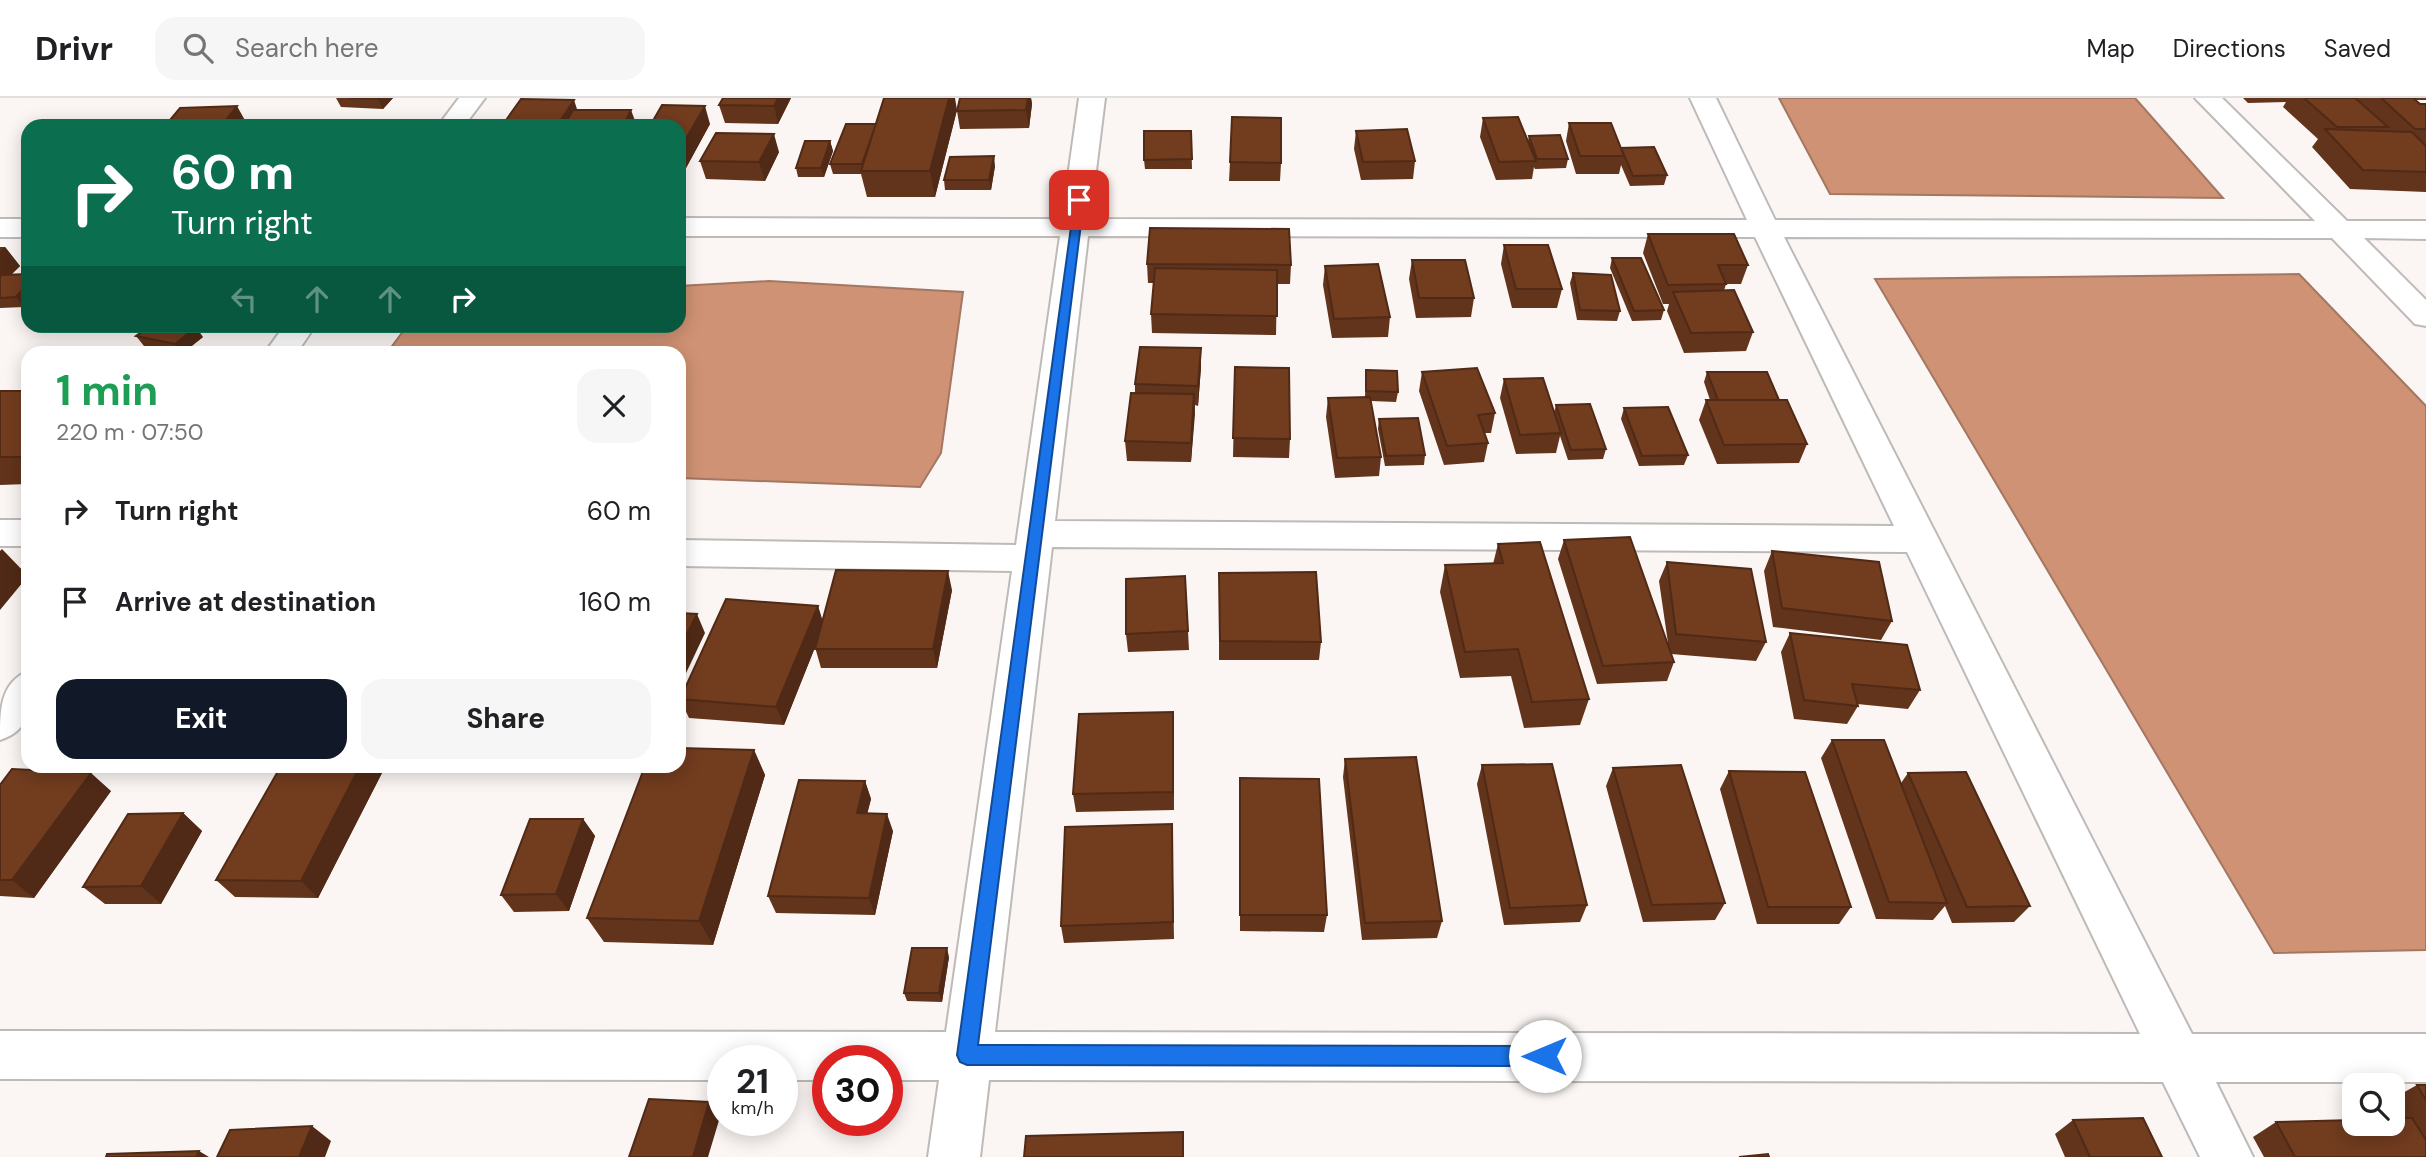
<!DOCTYPE html>
<html lang="en">
<head>
<meta charset="utf-8">
<style>
	body { margin:0; font-family:"DM Sans",sans-serif; background:#f6f6f6; color:#202124; height:100vh; display:flex; flex-direction:column; font-size:26px; white-space:nowrap }
	* { box-sizing:border-box; margin:0 }
	p { font-size:23px; color:#757577 }
	.icon { flex:none; width:38px; height:38px; fill:none; stroke:currentColor; stroke-width:2; stroke-linecap:round; stroke-linejoin:round }
	.map { position:relative; flex:1; overflow:hidden }
	.panel { position:absolute; left:21px; top:248px; width:665px; height:427px; display:flex; flex-direction:column; background:#fff; border-radius:21px; box-shadow:0 4px 18px #0003 }
	.panel>* { flex:none }
	.hud { position:absolute; left:21px; top:21px; width:665px; height:214px; border-radius:21px; box-shadow:0 4px 18px #0003; background:#0b6e4f; color:#fff; overflow:hidden }
	.controls { position:absolute; left:2342px; top:975px; display:grid; gap:14px }
	.controls a { display:grid; place-items:center; width:63px; height:63px; border-radius:14px; background:#fff; box-shadow:0 4px 18px #0003; font-size:35px }
	.speed { position:absolute; left:707px; top:947px; display:flex; gap:14px; font-size:35px; font-weight:700; text-align:center }
	.speed>* { display:grid; place-content:center; width:91px; height:91px; border-radius:50%; background:#fff; box-shadow:0 4px 18px #0003; line-height:1 }
	.speed small { font-size:18px; font-weight:400 }
	.speed .limit { border:10px solid #d22; background:#fff; color:#111 }
	.pin { position:absolute; display:grid; place-items:center; width:60px; height:60px; color:#fff; margin:-30px; border-radius:14px; box-shadow:0 4px 10px #0006 }
	.me { position:absolute; width:77px; margin:-38px; rotate:270deg; stroke-linejoin:round; filter:drop-shadow(0 0 5px #0008) }
	.turn { display:flex; align-items:center; gap:24px; height:147px; padding:0 35px; font-size:32px }
	.turn .icon { width:91px; height:91px; stroke-width:2.5 }
	.turn b { display:block; font-size:49px; line-height:60px }
	.lanes { display:flex; align-items:center; height:66px; padding:0 35px; background:#0003; justify-content:center; gap:35px; direction:ltr }
	.lanes .off { opacity:.35 }
	.round { display:grid; place-items:center; flex:none; width:74px; height:74px; border-radius:21px; background:#f6f6f6 }
	.head { display:flex; align-items:center; justify-content:space-between; height:119px; padding:0 35px }
	h1 { font-size:42px; font-weight:700; line-height:52px; color:#1e9e55 }
	.action { display:flex; gap:14px; margin-top:auto; padding:14px 35px }
	.action a { flex:1; height:80px; border-radius:21px; background:#111827; color:#fff; font-size:28px; font-weight:700; line-height:80px; text-align:center }
	.action a+a { background:#f6f6f6; color:#202124 }
	ul { padding:0; list-style:none }
	li { display:flex; align-items:center; gap:21px; height:91px; padding:0 35px }
	li div { flex:1 }
	li b { display:block; font-size:26px }
	li em { font-style:normal }
	header { display:flex; align-items:center; gap:42px; box-sizing:border-box; height:98px; padding:0 35px; background:#fff; border-bottom:2px solid #e0e0e0 }
	header strong { font-size:33px }
	nav { display:flex; gap:38px; margin-inline-start:auto; font-size:24px }
	.search { width:490px; height:63px; background:#f6f6f6; display:flex; align-items:center; gap:18px; box-sizing:border-box; padding:0 24px; border-radius:21px; color:#757577; font-size:26px }
	.map>svg:first-child { display:block }
	.water { fill:#d09274; stroke:#a37762; stroke-width:2 }
	.lines { fill:none; stroke-linecap:round; stroke-linejoin:round }
	.street-casing { stroke:#bebab8; stroke-width:4 }
	.street { fill:#fff; fill-rule:evenodd }
	.wall { fill:#62341b }
	.shaded-wall { fill:#502a16 }
	.building { fill:#723c1f; stroke:#502a16; stroke-width:2 }
	.route { fill:#1a73e8; stroke:#114b97; stroke-width:2 }
</style>
</head>
<body>
<header>
<strong>Drivr</strong>
<div class="search"><svg class="icon" aria-label="search" viewBox="0 0 24 24"><circle cx="10" cy="10" r="6"/><path d="M15 15l6 6"/></svg>Search here</div>
<nav><a>Map</a><a>Directions</a><a>Saved</a></nav>
</header>
<div class="map">
<svg width="2426" height="1059" viewBox="0 0 2426 1059">
	<rect width="100%" height="100%" fill="#fbf6f4"/>
	<path class="water" d="M 1779,0 L 2135,0 L 2223,100 L 1830,96 Z
		M 2299,176 L 2426,308 L 2426,852 L 2274,855 L 1875,181 Z
		M 769,183 L 963,194 L 941,355 L 920,389 L 679,380 L 679,256 L 387,255 L 407,228 L 679,228 L 679,188 Z"/>
	<g class="lines">
		<defs>
			<path id="street" d="M 459,0 L 485,0 L 464,28 L 438,28 Z
				M 1079,0 L 1105,0 L 1090,121 L 1747,122 L 1690,0 L 1716,0 L 1775,122 L 2315,123 L 2195,0 L 2222,0 L 2347,123 L 2426,123 L 2426,141 L 2364,140 L 2426,202 L 2426,228 L 2415,226 L 2332,140 L 1784,139 L 2192,936 L 2426,936 L 2426,984 L 2216,984 L 2253,1059 L 2200,1059 L 2163,984 L 989,982 L 980,1059 L 928,1059 L 939,982 L 887,982 L 887,962 L 828,962 L 828,982 L 782,982 L 782,962 L 723,962 L 723,982 L 0,981 L 0,933 L 946,934 L 1012,473 L 679,468 L 679,442 L 1016,447 L 1060,138 L 679,138 L 679,120 L 1062,121 ZM 1088,138 L 1755,139 L 1894,428 L 1055,423 ZM 1052,449 L 1907,454 L 2140,936 L 995,934 Z
				M 0,121 L 28,121 L 28,139 L 0,139 Z
				M 284,228 L 315,228 L 296,256 L 264,256 Z
				M 0,422 L 28,422 L 28,448 L 0,448 Z
				M 28,573 C 28,604 35,631 0,642 C 0,612 0,585 28,573 Z"/>
		</defs>
		<use href="#street" class="street-casing"/>
		<use href="#street" class="street"/>
	</g>
	<path class="wall" d="M 336,0 L 393,0 L 383,11 L 341,9 Z
		M 723,0 L 791,0 L 778,26 L 725,25 L 719,7 Z
		M 960,0 L 1031,0 L 1032,6 L 1029,30 L 960,31 L 957,13 Z
		M 2243,0 L 2426,0 L 2426,2 L 2415,2 L 2420,6 L 2426,6 L 2426,94 L 2350,91 L 2312,49 L 2318,41 L 2283,9 L 2286,4 L 2248,5 Z
		M 577,11 L 576,12 L 637,28 L 505,28 L 504,25 Z
		M 957,12 L 935,99 L 867,99 L 861,76 L 833,76 L 830,66 L 876,26 Z
		M 1483,20 L 1528,43 L 1529,38 L 1568,61 L 1566,70 L 1535,71 L 1534,69 L 1532,81 L 1496,82 L 1480,39 Z
		M 1569,25 L 1621,50 L 1667,77 L 1664,87 L 1630,88 L 1621,67 L 1619,76 L 1576,76 L 1566,43 Z
		M 710,26 L 686,70 L 679,70 L 679,28 Z
		M 1191,33 L 1192,71 L 1145,71 L 1144,62 Z
		M 1356,33 L 1415,63 L 1413,81 L 1361,82 L 1354,51 Z
		M 830,43 L 833,53 L 824,79 L 798,79 L 796,70 Z
		M 779,54 L 765,83 L 706,81 L 700,63 Z
		M 1230,64 L 1281,65 L 1280,83 L 1229,83 Z
		M 995,68 L 991,92 L 945,92 L 944,82 Z
		M 1648,136 L 1748,167 L 1741,186 L 1726,186 L 1724,193 L 1753,234 L 1746,253 L 1684,255 L 1667,213 L 1669,206 L 1663,206 L 1643,155 Z
		M 1504,147 L 1562,191 L 1557,210 L 1512,210 L 1501,166 Z
		M 0,149 L 5,149 L 20,168 L 11,177 L 24,209 L 0,210 Z
		M 1612,160 L 1664,212 L 1661,222 L 1632,223 L 1610,170 Z
		M 1412,162 L 1474,200 L 1471,219 L 1416,220 L 1409,181 Z
		M 1147,166 L 1291,167 L 1290,186 L 1277,186 L 1276,237 L 1152,235 L 1151,216 L 1154,185 L 1148,185 Z
		M 1325,168 L 1390,219 L 1388,239 L 1332,240 L 1323,187 Z
		M 1573,175 L 1620,213 L 1617,223 L 1577,222 L 1570,185 Z
		M 136,238 L 203,239 L 182,256 L 180,256 L 144,248 Z
		M 1201,269 L 1198,308 L 1195,307 L 1191,364 L 1127,363 L 1125,343 L 1135,295 L 1135,286 Z
		M 1235,269 L 1290,341 L 1289,360 L 1233,359 Z
		M 1366,272 L 1398,294 L 1396,304 L 1371,303 L 1381,359 L 1379,378 L 1335,380 L 1326,319 L 1328,300 L 1365,299 Z
		M 1422,274 L 1495,315 L 1491,335 L 1484,335 L 1488,345 L 1484,364 L 1444,367 L 1419,293 Z
		M 1707,274 L 1779,302 L 1807,346 L 1799,365 L 1717,366 L 1699,322 L 1706,302 L 1710,302 L 1704,284 Z
		M 1504,281 L 1554,315 L 1556,307 L 1606,351 L 1603,361 L 1568,362 L 1560,338 L 1556,355 L 1516,356 L 1500,300 Z
		M 0,293 L 28,293 L 28,386 L 0,387 Z
		M 1624,310 L 1688,357 L 1684,367 L 1639,368 L 1621,321 Z
		M 1379,321 L 1425,357 L 1424,367 L 1385,368 L 1378,331 Z
		M 1564,442 L 1668,545 L 1659,483 L 1667,464 L 1766,544 L 1756,563 L 1671,556 L 1674,564 L 1667,583 L 1597,586 L 1558,461 Z
		M 1498,446 L 1589,601 L 1580,627 L 1524,630 L 1511,578 L 1460,580 L 1440,494 L 1445,467 L 1493,466 Z
		M 1772,453 L 1892,523 L 1881,542 L 1773,529 L 1764,473 Z
		M 1219,475 L 1321,544 L 1319,562 L 1219,562 Z
		M 952,492 L 937,570 L 821,570 L 815,549 L 784,627 L 689,620 L 680,601 L 818,508 L 822,522 Z
		M 1188,533 L 1189,552 L 1128,554 L 1126,536 Z
		M 1790,535 L 1920,592 L 1908,611 L 1857,606 L 1858,608 L 1847,626 L 1794,621 L 1781,554 Z
		M 1173,614 L 1174,712 L 1076,714 L 1073,696 Z
		M 1832,642 L 1901,685 L 1908,675 L 2030,808 L 2014,824 L 1952,825 L 1945,808 L 1933,822 L 1876,821 L 1821,660 Z
		M 754,652 L 765,677 L 713,847 L 604,844 L 587,820 Z
		M 1345,661 L 1442,823 L 1437,840 L 1362,842 L 1343,679 Z
		M 1482,667 L 1587,807 L 1580,824 L 1504,827 L 1477,686 Z
		M 1613,670 L 1725,805 L 1715,822 L 1643,824 L 1606,688 Z
		M 383,673 L 318,800 L 235,799 L 216,782 Z
		M 1729,673 L 1851,809 L 1839,826 L 1757,826 L 1720,691 Z
		M 1240,680 L 1327,817 L 1324,834 L 1240,833 Z
		M 865,683 L 871,701 L 867,715 L 893,733 L 875,817 L 776,815 L 768,798 Z
		M 0,687 L 111,693 L 34,800 L 0,798 Z
		M 183,715 L 202,733 L 161,806 L 105,806 L 83,789 Z
		M 583,721 L 595,738 L 569,813 L 514,814 L 501,797 Z
		M 1172,726 L 1174,841 L 1064,845 L 1061,828 Z
		M 949,859 L 942,904 L 907,903 L 904,895 Z
		M 2417,987 L 2426,987 L 2426,1059 L 2264,1059 L 2253,1039 L 2276,1024 L 2392,1026 L 2392,1001 Z
		M 2073,1022 L 2162,1059 L 2065,1059 L 2055,1036 Z"/>
	<path class="shaded-wall" d="M 379,0 L 393,0 L 383,11 L 378,1 Z
		M 778,0 L 791,0 L 778,26 L 774,8 Z
		M 949,0 L 955,0 L 957,12 L 935,99 L 930,73 Z
		M 1028,0 L 1031,0 L 1032,6 L 1029,30 L 1026,12 Z
		M 574,2 L 577,11 L 566,28 L 559,28 L 558,26 Z
		M 237,8 L 247,26 L 246,28 L 221,28 Z
		M 705,8 L 710,26 L 686,70 L 680,51 Z
		M 631,12 L 637,28 L 623,28 Z
		M 774,36 L 779,54 L 765,83 L 759,64 Z
		M 830,43 L 833,53 L 824,79 L 821,70 Z
		M 994,58 L 995,68 L 991,92 L 989,82 Z
		M 5,149 L 20,168 L 0,187 L 0,153 Z
		M 28,186 L 28,205 L 24,209 L 16,199 Z
		M 196,229 L 203,239 L 181,256 L 175,246 Z
		M 1201,250 L 1201,269 L 1198,308 L 1198,288 Z
		M 1194,296 L 1195,316 L 1191,364 L 1191,345 Z
		M 2,451 L 28,478 L 0,512 L 0,453 Z
		M 948,473 L 952,492 L 937,570 L 933,551 Z
		M 818,508 L 824,527 L 784,627 L 776,609 Z
		M 697,516 L 705,535 L 679,590 L 679,552 Z
		M 1173,614 L 1174,633 L 1174,712 L 1173,694 Z
		M 754,652 L 765,677 L 713,847 L 699,823 Z
		M 360,668 L 380,668 L 383,673 L 318,800 L 301,783 Z
		M 91,675 L 111,693 L 34,800 L 12,782 Z
		M 865,683 L 871,701 L 863,733 L 857,715 Z
		M 183,715 L 202,733 L 161,806 L 141,788 Z
		M 887,716 L 893,733 L 875,817 L 869,800 Z
		M 583,721 L 595,738 L 569,813 L 556,796 Z
		M 947,850 L 949,859 L 942,904 L 939,895 Z
		M 709,1004 L 720,1019 L 708,1059 L 693,1059 Z
		M 312,1028 L 331,1043 L 325,1059 L 299,1059 Z
		M 199,1053 L 209,1059 L 196,1059 Z"/>
	<path class="building" d="M 349,0 L 379,0 L 378,1 Z
		M 723,0 L 778,0 L 774,8 L 719,7 Z
		M 884,0 L 949,0 L 930,73 L 861,73 Z
		M 960,0 L 1028,0 L 1026,12 L 957,13 Z
		M 2304,0 L 2355,0 L 2388,29 L 2337,29 Z
		M 2381,0 L 2413,0 L 2420,6 L 2426,6 L 2426,31 L 2415,31 Z
		M 521,1 L 574,2 L 558,26 L 504,25 Z
		M 662,7 L 705,8 L 680,51 L 679,51 L 679,28 L 650,28 Z
		M 237,8 L 221,28 L 165,28 L 180,10 Z
		M 573,12 L 631,12 L 623,28 L 564,28 Z
		M 1232,19 L 1281,20 L 1281,65 L 1230,64 Z
		M 1518,19 L 1536,63 L 1499,64 L 1483,20 Z
		M 1569,25 L 1611,25 L 1624,58 L 1580,58 Z
		M 846,26 L 876,26 L 862,66 L 830,66 Z
		M 1407,31 L 1415,63 L 1363,64 L 1356,33 Z
		M 2325,31 L 2412,34 L 2426,48 L 2426,74 L 2363,72 Z
		M 1144,33 L 1191,33 L 1192,61 L 1144,62 Z
		M 716,35 L 774,36 L 759,64 L 700,63 Z
		M 1560,37 L 1568,61 L 1537,61 L 1529,38 Z
		M 805,43 L 830,43 L 821,70 L 796,70 Z
		M 1654,49 L 1667,77 L 1633,78 L 1621,50 Z
		M 994,58 L 989,82 L 944,82 L 950,59 Z
		M 1150,130 L 1289,131 L 1291,167 L 1147,166 Z
		M 1648,136 L 1734,136 L 1748,167 L 1718,167 L 1726,186 L 1668,187 Z
		M 1504,147 L 1548,147 L 1562,191 L 1516,191 Z
		M 1612,160 L 1641,160 L 1664,212 L 1634,213 Z
		M 1412,162 L 1465,162 L 1474,200 L 1419,200 Z
		M 1378,166 L 1390,219 L 1334,221 L 1325,168 Z
		M 1155,170 L 1277,172 L 1277,218 L 1151,216 Z
		M 1573,175 L 1611,177 L 1620,213 L 1580,212 Z
		M 28,176 L 28,186 L 16,199 L 0,200 L 0,179 L 2,177 Z
		M 1734,192 L 1753,234 L 1691,235 L 1673,194 Z
		M 150,228 L 186,228 L 196,229 L 175,246 L 136,238 Z
		M 1140,249 L 1201,250 L 1198,288 L 1135,286 Z
		M 1235,269 L 1289,270 L 1290,341 L 1233,340 Z
		M 1477,270 L 1495,315 L 1478,317 L 1488,345 L 1447,348 L 1422,274 Z
		M 1366,272 L 1397,273 L 1398,294 L 1366,293 Z
		M 1707,274 L 1767,274 L 1779,302 L 1718,302 Z
		M 1543,280 L 1561,335 L 1520,337 L 1504,281 Z
		M 0,293 L 28,293 L 28,359 L 0,359 Z
		M 1131,295 L 1194,296 L 1191,345 L 1125,343 Z
		M 1370,299 L 1381,359 L 1337,360 L 1328,300 Z
		M 1706,302 L 1787,302 L 1807,346 L 1724,347 Z
		M 1590,306 L 1606,351 L 1571,352 L 1556,307 Z
		M 1668,309 L 1688,357 L 1642,358 L 1624,310 Z
		M 1418,320 L 1425,357 L 1386,358 L 1379,321 Z
		M 1630,439 L 1674,564 L 1603,568 L 1564,442 Z
		M 1540,444 L 1589,601 L 1532,604 L 1518,551 L 1465,554 L 1445,467 L 1503,465 L 1498,446 Z
		M 1772,453 L 1879,464 L 1892,523 L 1782,510 Z
		M 1667,464 L 1751,471 L 1766,544 L 1676,536 Z
		M 836,472 L 948,473 L 933,551 L 815,551 Z
		M 1316,474 L 1321,544 L 1220,543 L 1219,475 Z
		M 1185,478 L 1188,533 L 1126,536 L 1126,481 Z
		M 726,501 L 818,508 L 776,609 L 680,601 Z
		M 679,515 L 697,516 L 679,552 Z
		M 1790,535 L 1907,547 L 1920,592 L 1852,586 L 1858,608 L 1804,602 Z
		M 1173,614 L 1173,694 L 1073,696 L 1079,616 Z
		M 1832,642 L 1884,642 L 1947,805 L 1889,804 Z
		M 679,650 L 754,652 L 699,823 L 587,820 L 645,668 L 679,668 Z
		M 1416,659 L 1442,823 L 1365,825 L 1345,661 Z
		M 1552,666 L 1587,807 L 1510,810 L 1482,667 Z
		M 1681,667 L 1725,805 L 1652,807 L 1613,670 Z
		M 281,668 L 360,668 L 301,783 L 216,782 Z
		M 12,671 L 91,675 L 12,782 L 0,782 L 0,687 Z
		M 1729,673 L 1805,674 L 1851,809 L 1768,809 Z
		M 1966,674 L 2030,808 L 1967,809 L 1908,675 Z
		M 1240,680 L 1319,681 L 1327,817 L 1240,817 Z
		M 799,682 L 865,683 L 857,715 L 887,716 L 869,800 L 768,798 Z
		M 183,715 L 141,788 L 83,789 L 128,716 Z
		M 530,721 L 583,721 L 556,796 L 501,797 Z
		M 1172,726 L 1173,824 L 1061,828 L 1065,729 Z
		M 912,850 L 947,850 L 939,895 L 904,895 Z
		M 2417,987 L 2426,987 L 2426,1002 Z
		M 649,1001 L 709,1004 L 693,1059 L 629,1059 Z
		M 2143,1020 L 2162,1059 L 2090,1059 L 2073,1022 Z
		M 2392,1020 L 2412,1020 L 2426,1042 L 2426,1059 L 2295,1059 L 2276,1024 L 2354,1022 L 2354,1026 L 2392,1026 Z
		M 312,1028 L 299,1059 L 217,1059 L 230,1032 Z
		M 1183,1034 L 1183,1059 L 1024,1059 L 1026,1038 Z
		M 199,1053 L 196,1059 L 106,1059 L 107,1056 Z
		M 1768,1056 L 1769,1059 L 1739,1059 Z"/>
	<path class="route" d="M 1075,100 L 1084,102 L 978,947 L 1545,948 L 1552,951 L 1555,958 L 1552,965 L 1545,968 L 967,967 L 960,964 L 957,957 Z"/>
</svg>
<div class="controls">
<a><svg class="icon" aria-label="search" viewBox="0 0 24 24"><circle cx="10" cy="10" r="6"/><path d="M15 15l6 6"/></svg></a>
</div>
<div class="speed"><div>21<small>km/h</small></div><div class="limit">30</div></div>
<div class="pin" style="left:1079px;top:102px;background:#d93025"><svg class="icon" aria-label="arrive" viewBox="0 0 24 24"><path d="M6 21V4h12l-3 4 3 4H6"/></svg></div>
<svg class="me" style="left:1545px;top:958px" viewBox="-20 -20 40 40"><circle r="19" fill="#fff"/><path d="M0-13L10 11 0 6-10 11z" fill="#1a73e8"/></svg>
<div class="hud">
<div class="turn"><svg class="icon" aria-label="right" viewBox="0 0 24 24"><path d="M7 20v-9h11M14 6l5 5-5 5"/></svg><div><b>60 m</b>Turn right</div></div>
<div class="lanes"><svg class="icon off" aria-label="left" viewBox="0 0 24 24"><path d="M17 20v-9H6M10 6l-5 5 5 5"/></svg><svg class="icon off" aria-label="ahead" viewBox="0 0 24 24"><path d="M12 20V5M6 11l6-6 6 6"/></svg><svg class="icon off" aria-label="ahead" viewBox="0 0 24 24"><path d="M12 20V5M6 11l6-6 6 6"/></svg><svg class="icon" aria-label="right" viewBox="0 0 24 24"><path d="M7 20v-9h11M14 6l5 5-5 5"/></svg></div>
</div>
<section class="panel">
<div class="head"><div><h1>1 min</h1><p>220 m · 07:50</p></div><a class="round"><svg class="icon" aria-label="close" viewBox="0 0 24 24"><path d="M6 6l12 12M18 6L6 18"/></svg></a></div>
<ul>
<li><svg class="icon" aria-label="right" viewBox="0 0 24 24"><path d="M7 20v-9h11M14 6l5 5-5 5"/></svg><div><b>Turn right</b></div><em>60 m</em></li>
<li><svg class="icon" aria-label="arrive" viewBox="0 0 24 24"><path d="M6 21V4h12l-3 4 3 4H6"/></svg><div><b>Arrive at destination</b></div><em>160 m</em></li>
</ul>
<div class="action"><a>Exit</a><a>Share</a></div>
</section>
</div>
</body>
</html>
